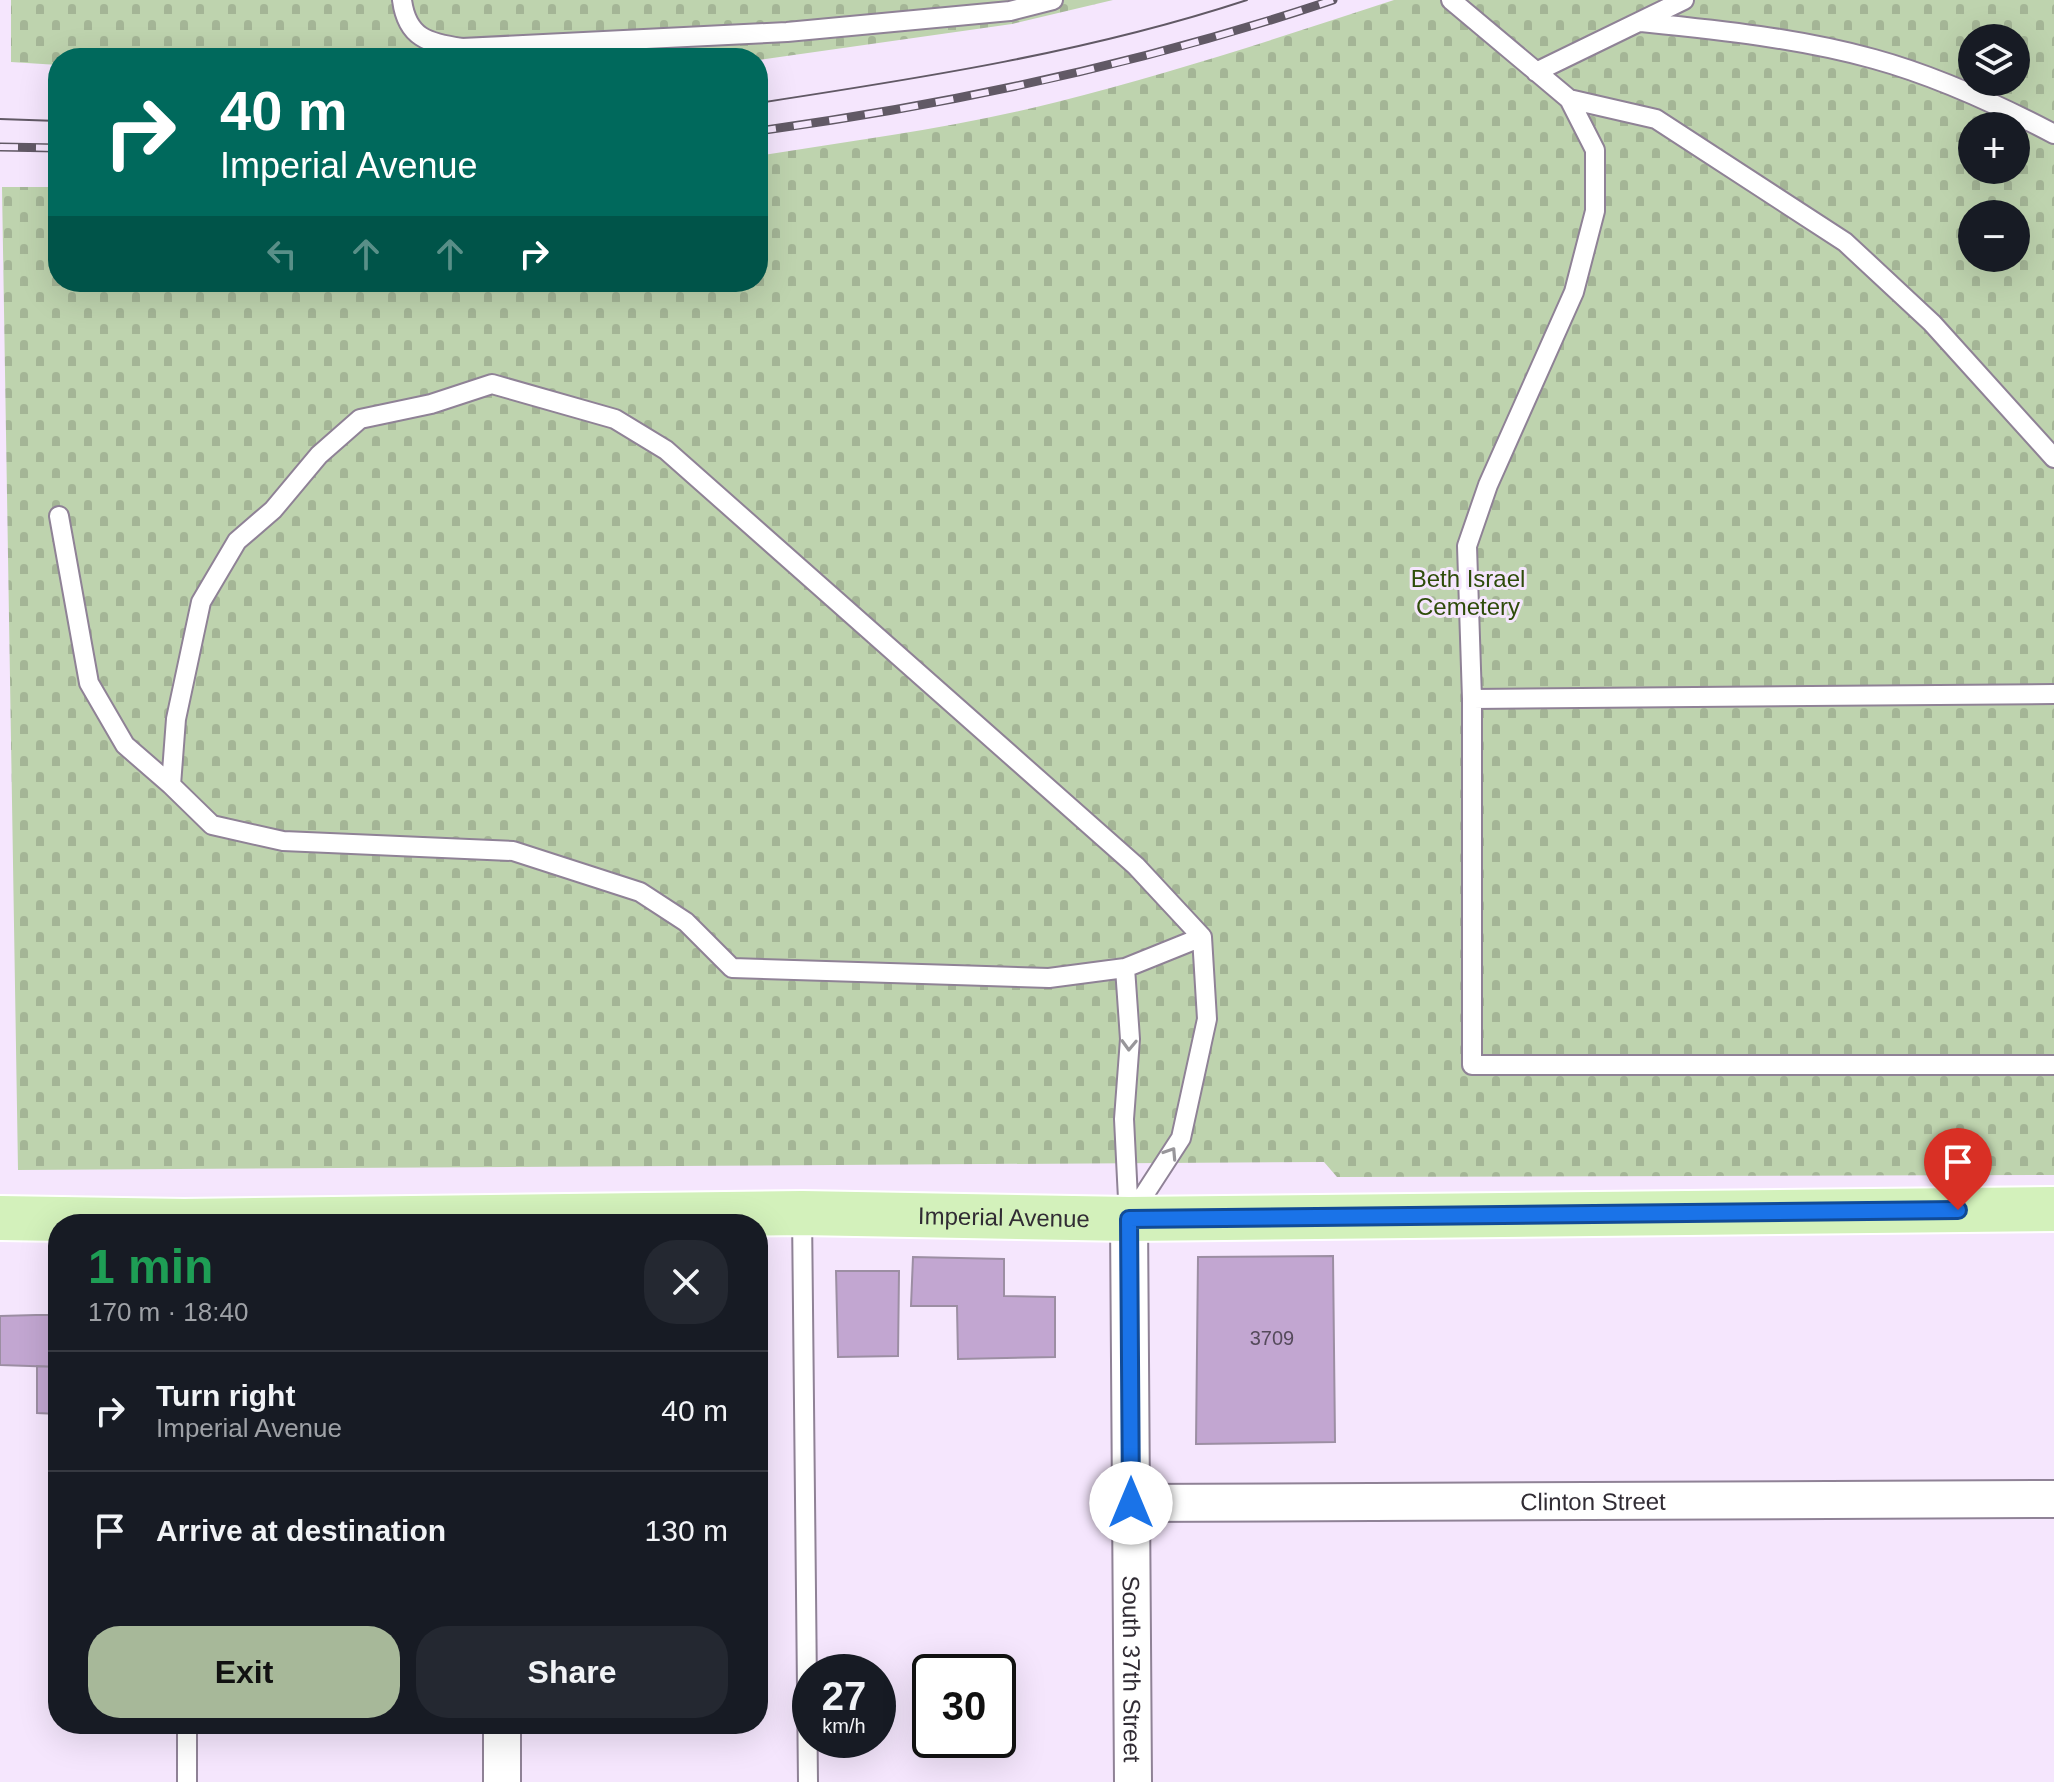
<!DOCTYPE html>
<html lang="en">
<head>
<meta charset="utf-8">
<style>
	body { margin:0; font-family:Helvetica,sans-serif; background:#242831; color:#f1f3f6; height:100vh; display:flex; flex-direction:column; font-size:30px; white-space:nowrap }
	* { box-sizing:border-box; margin:0 }
	p { font-size:26px; color:#9ea1a6 }
	.icon { flex:none; width:44px; height:44px; fill:none; stroke:currentColor; stroke-width:2; stroke-linecap:round; stroke-linejoin:round }
	.map { position:relative; flex:1; overflow:hidden }
	.panel { position:absolute; left:48px; top:1214px; width:720px; height:520px; display:flex; flex-direction:column; background:#171b24; border-radius:32px; box-shadow:0 8px 32px #0002 }
	.panel>* { flex:none }
	.guide { position:absolute; left:48px; top:48px; width:720px; height:244px; border-radius:32px; box-shadow:0 8px 32px #0002; background:#00695c; color:#fff; overflow:hidden }
	.controls { position:absolute; left:1958px; top:24px; display:grid; gap:16px }
	.controls a { display:grid; place-items:center; width:72px; height:72px; border-radius:50%; background:#171b24; box-shadow:0 8px 32px #0002; font-size:40px }
	.speed { position:absolute; left:792px; top:1654px; display:flex; gap:16px; font-size:40px; font-weight:700; text-align:center }
	.speed>* { display:grid; place-content:center; width:104px; height:104px; border-radius:50%; background:#171b24; box-shadow:0 8px 32px #0002; line-height:1 }
	.speed small { font-size:20px; font-weight:400 }
	.speed .limit { border:4px solid #111; border-radius:12px; background:#fff; color:#111 }
	.pin { position:absolute; display:grid; place-items:center; width:68px; height:68px; color:#fff; margin:-82px -34px; border-radius:50% 50% 50% 0; rotate:-45deg; box-shadow:0 0 8px #0007 }
	.pin .icon { rotate:45deg }
	.me { position:absolute; width:88px; margin:-44px; rotate:0deg; stroke-linejoin:round; filter:drop-shadow(0 0 6px #0008) }
	.turn { display:flex; align-items:center; gap:28px; height:168px; padding:0 40px; font-size:36px }
	.turn .icon { width:104px; height:104px; stroke-width:2.5 }
	.turn b { display:block; font-size:56px; line-height:68px }
	.lanes { display:flex; align-items:center; height:76px; padding:0 40px; background:#0003; justify-content:center; gap:40px; direction:ltr }
	.lanes .off { opacity:.35 }
	.round { display:grid; place-items:center; flex:none; width:84px; height:84px; border-radius:32px; background:#242831 }
	.headline { display:flex; align-items:center; justify-content:space-between; height:136px; padding:0 40px }
	h1 { font-size:48px; font-weight:700; line-height:60px; color:#1e9e55 }
	.primary-button { display:flex; gap:16px; margin-top:auto; padding:16px 40px }
	.primary-button a { flex:1; height:92px; border-radius:32px; background:#a7b899; color:#111; font-size:32px; font-weight:700; line-height:92px; text-align:center }
	.primary-button a+a { background:#242831; color:#f1f3f6 }
	ul { padding:0; list-style:none }
	li { display:flex; align-items:center; gap:24px; height:120px; padding:0 40px; border-top:2px solid #363941 }
	li div { flex:1 }
	li b { display:block; font-size:30px }
	li em { font-style:normal }
	.map>svg:first-child { display:block }
	.cemetery { fill:url(#cemetery-stones); fill-rule:evenodd }
	.building { fill:#c2a6d1; stroke:#9c8ea3; stroke-width:2 }
	.lines { fill:none; stroke-linecap:round; stroke-linejoin:round }
	.lane-casing { stroke:#8f8296; stroke-width:22 }
	.street-casing { stroke:#8f8296; stroke-width:40 }
	.primary-casing { stroke:#fff; stroke-width:48 }
	.lane { stroke:#fff; stroke-width:18 }
	.street { stroke:#fff; stroke-width:36 }
	.primary { stroke:#d3f1bb; stroke-width:44 }
	.tram { stroke:#615965; stroke-width:2 }
	.rail-casing { stroke:#615965; stroke-width:9 }
	.rail { stroke:#f5e6fd; stroke-width:6; stroke-dasharray:18; stroke-linecap:butt }
	.oneway { stroke:#98969a }
	.route-casing { stroke:#114b97; stroke-width:20 }
	.route { stroke:#1a73e8; stroke-width:14 }
	.labels { text-anchor:middle; dominant-baseline:central; stroke-width:6; stroke-linejoin:round; paint-order:stroke }
	.number-label { font-size:20px; fill:#554a5b }
	.park-label { font-size:24px; fill:#2e4c0a; stroke:#f5e6fd }
	.street-label { font-size:24px; fill:#312c34; stroke:#f5e6fd }
</style>
</head>
<body>
<div class="map">
<svg width="2054" height="1782" viewBox="0 0 2054 1782">
	<defs>
		<pattern id="cemetery-stones" width="16" height="16" patternUnits="userSpaceOnUse" patternTransform="scale(2)"><rect width="16" height="16" fill="#bed3ae"/><path d="M2 7V4a2 2 0 0 1 4 0v3zM10 15v-3a2 2 0 0 1 4 0v3z" fill="#a4b596"/></pattern>
	</defs>
	<rect width="100%" height="100%" fill="#f5e6fd"/>
	<path class="cemetery" d="M 11,0 L 1113,0 L 1012,24 L 758,60 L 58,58 L 58,65 L 11,62 Z
		M 1394,0 L 2054,0 L 2054,1175 L 1337,1177 L 1324,1162 L 18,1170 L 2,187 L 58,187 L 58,282 L 758,282 L 758,156 C 858,140 959,127 1057,102 C 1171,73 1282,37 1394,0 ZM 1972,38 L 2016,38 L 2016,82 L 1972,82 ZM 1972,126 L 2016,126 L 2016,170 L 1972,170 ZM 1972,214 L 2016,214 L 2016,258 L 1972,258 Z"/>
	<path class="building" d="M 1333,1256 L 1335,1442 L 1196,1444 L 1198,1257 Z
		M 913,1257 L 1004,1259 L 1004,1296 L 1055,1297 L 1055,1357 L 958,1359 L 957,1306 L 911,1306 Z
		M 836,1271 L 899,1271 L 898,1356 L 838,1357 Z
		M 36,1315 L 58,1315 L 58,1367 L 0,1365 L 0,1316 Z
		M 37,1366 L 58,1367 L 58,1414 L 37,1413 Z"/>
	<g class="lines">
		<defs>
			<path id="lane" d="M 402,0 C 407,38 428,43 462,48 L 787,32 L 1010,11 L 1053,0
				M 1451,0 L 1569,99 L 1595,150 L 1595,211 L 1574,292 L 1488,485 L 1467,546 L 1472,699 L 1472,1065 L 2054,1065
				M 1640,22 C 1718,30 1798,38 1874,59 C 1936,76 1997,104 2054,134
				M 1536,72 L 1684,0
				M 1569,99 L 1656,119 L 1845,242 L 1932,323 L 2054,458
				M 59,516 L 89,683 L 125,745 L 171,785
				M 1472,699 L 2054,694
				M 1125,968 L 1130,1039 L 1124,1119 L 1129,1219
				M 802,1213 L 808,1782
				M 1131,1215 L 1181,1138 L 1207,1019 L 1202,937 L 1136,866 L 666,450 L 615,419 L 492,384 L 431,404 L 360,419 L 319,455 L 273,510 L 237,541 L 201,602 L 176,719 L 171,785 L 212,825 L 283,841 L 513,851 L 640,892 L 686,922 L 732,968 L 1049,978 L 1125,968 L 1202,937
				M 187,1724 L 187,1782"/>
			<g id="street">
				<path id="s1" d="M 1129,1219 L 1133,1782"/>
				<path id="s2" d="M 1131,1503 L 2054,1499"/>
				<path d="M 502,1782 L 502,1724"/>
			</g>
			<g id="primary">
				<path id="s3" d="M 0,1218 L 184,1221 L 802,1213 L 1129,1219 L 2054,1209"/>
			</g>
		</defs>
		<use href="#lane" class="lane-casing"/>
		<use href="#street" class="street-casing"/>
		<use href="#primary" class="primary-casing"/>
		<use href="#lane" class="lane"/>
		<use href="#street" class="street"/>
		<use href="#primary" class="primary"/>
		<path class="tram" d="M 758,103 C 922,78 1089,52 1247,0
			M 0,119 L 58,121"/>
		<defs>
			<path id="rail" d="M 758,131 C 954,104 1145,63 1333,0
				M 0,147 L 58,148"/>
		</defs>
		<use href="#rail" class="rail-casing"/>
		<use href="#rail" class="rail"/>
	</g>
	<defs><path id="oneway-chevron" d="M-2-3.5L2.5 0L-2 3.5" fill="none" stroke-width="1.6" stroke-linecap="round" stroke-linejoin="round" transform="scale(2)"/></defs>
	<g class="oneway">
		<use href="#oneway-chevron" transform="translate(1129 1045) rotate(92)"/>
		<use href="#oneway-chevron" transform="translate(1171 1153) rotate(-57)"/>
	</g>
	<g class="lines">
		<defs>
			<path id="route" d="M 1131,1503 L 1129,1219 L 1958,1210"/>
		</defs>
		<use href="#route" class="route-casing"/>
		<use href="#route" class="route"/>
	</g>
	<g class="labels">
		<g class="number-label">
			<text x="1272" y="1338">3709</text>
		</g>
		<g class="park-label">
			<text x="1468" y="578">Beth Israel<tspan x="1468" dy="28">Cemetery</tspan></text>
		</g>
		<g class="street-label">
			<text stroke="none"><textPath href="#s3" startOffset="1004">Imperial Avenue</textPath></text>
			<text stroke="none"><textPath href="#s2" startOffset="462">Clinton Street</textPath></text>
			<text stroke="none"><textPath href="#s1" startOffset="450">South 37th Street</textPath></text>
		</g>
	</g>
</svg>
<div class="controls">
<a><svg class="icon" aria-label="layers" viewBox="0 0 24 24"><path d="M12 4l9 5-9 5-9-5zM3 14l9 5 9-5"/></svg></a>
<a>+</a>
<a>−</a>
</div>
<div class="speed"><div>27<small>km/h</small></div><div class="limit">30</div></div>
<div class="pin" style="left:1958px;top:1210px;background:#d93025"><svg class="icon" aria-label="arrive" viewBox="0 0 24 24"><path d="M6 21V4h12l-3 4 3 4H6"/></svg></div>
<svg class="me" style="left:1131px;top:1503px" viewBox="-20 -20 40 40"><circle r="19" fill="#fff"/><path d="M0-13L10 11 0 6-10 11z" fill="#1a73e8"/></svg>
<div class="guide">
<div class="turn"><svg class="icon" aria-label="right" viewBox="0 0 24 24"><path d="M7 20v-9h11M14 6l5 5-5 5"/></svg><div><b>40 m</b>Imperial Avenue</div></div>
<div class="lanes"><svg class="icon off" aria-label="left" viewBox="0 0 24 24"><path d="M17 20v-9H6M10 6l-5 5 5 5"/></svg><svg class="icon off" aria-label="ahead" viewBox="0 0 24 24"><path d="M12 20V5M6 11l6-6 6 6"/></svg><svg class="icon off" aria-label="ahead" viewBox="0 0 24 24"><path d="M12 20V5M6 11l6-6 6 6"/></svg><svg class="icon" aria-label="right" viewBox="0 0 24 24"><path d="M7 20v-9h11M14 6l5 5-5 5"/></svg></div>
</div>
<section class="panel">
<div class="headline"><div><h1>1 min</h1><p>170 m · 18:40</p></div><a class="round"><svg class="icon" aria-label="close" viewBox="0 0 24 24"><path d="M6 6l12 12M18 6L6 18"/></svg></a></div>
<ul>
<li><svg class="icon" aria-label="right" viewBox="0 0 24 24"><path d="M7 20v-9h11M14 6l5 5-5 5"/></svg><div><b>Turn right</b><p>Imperial Avenue</p></div><em>40 m</em></li>
<li><svg class="icon" aria-label="arrive" viewBox="0 0 24 24"><path d="M6 21V4h12l-3 4 3 4H6"/></svg><div><b>Arrive at destination</b></div><em>130 m</em></li>
</ul>
<div class="primary-button"><a>Exit</a><a>Share</a></div>
</section>
</div>
</body>
</html>
